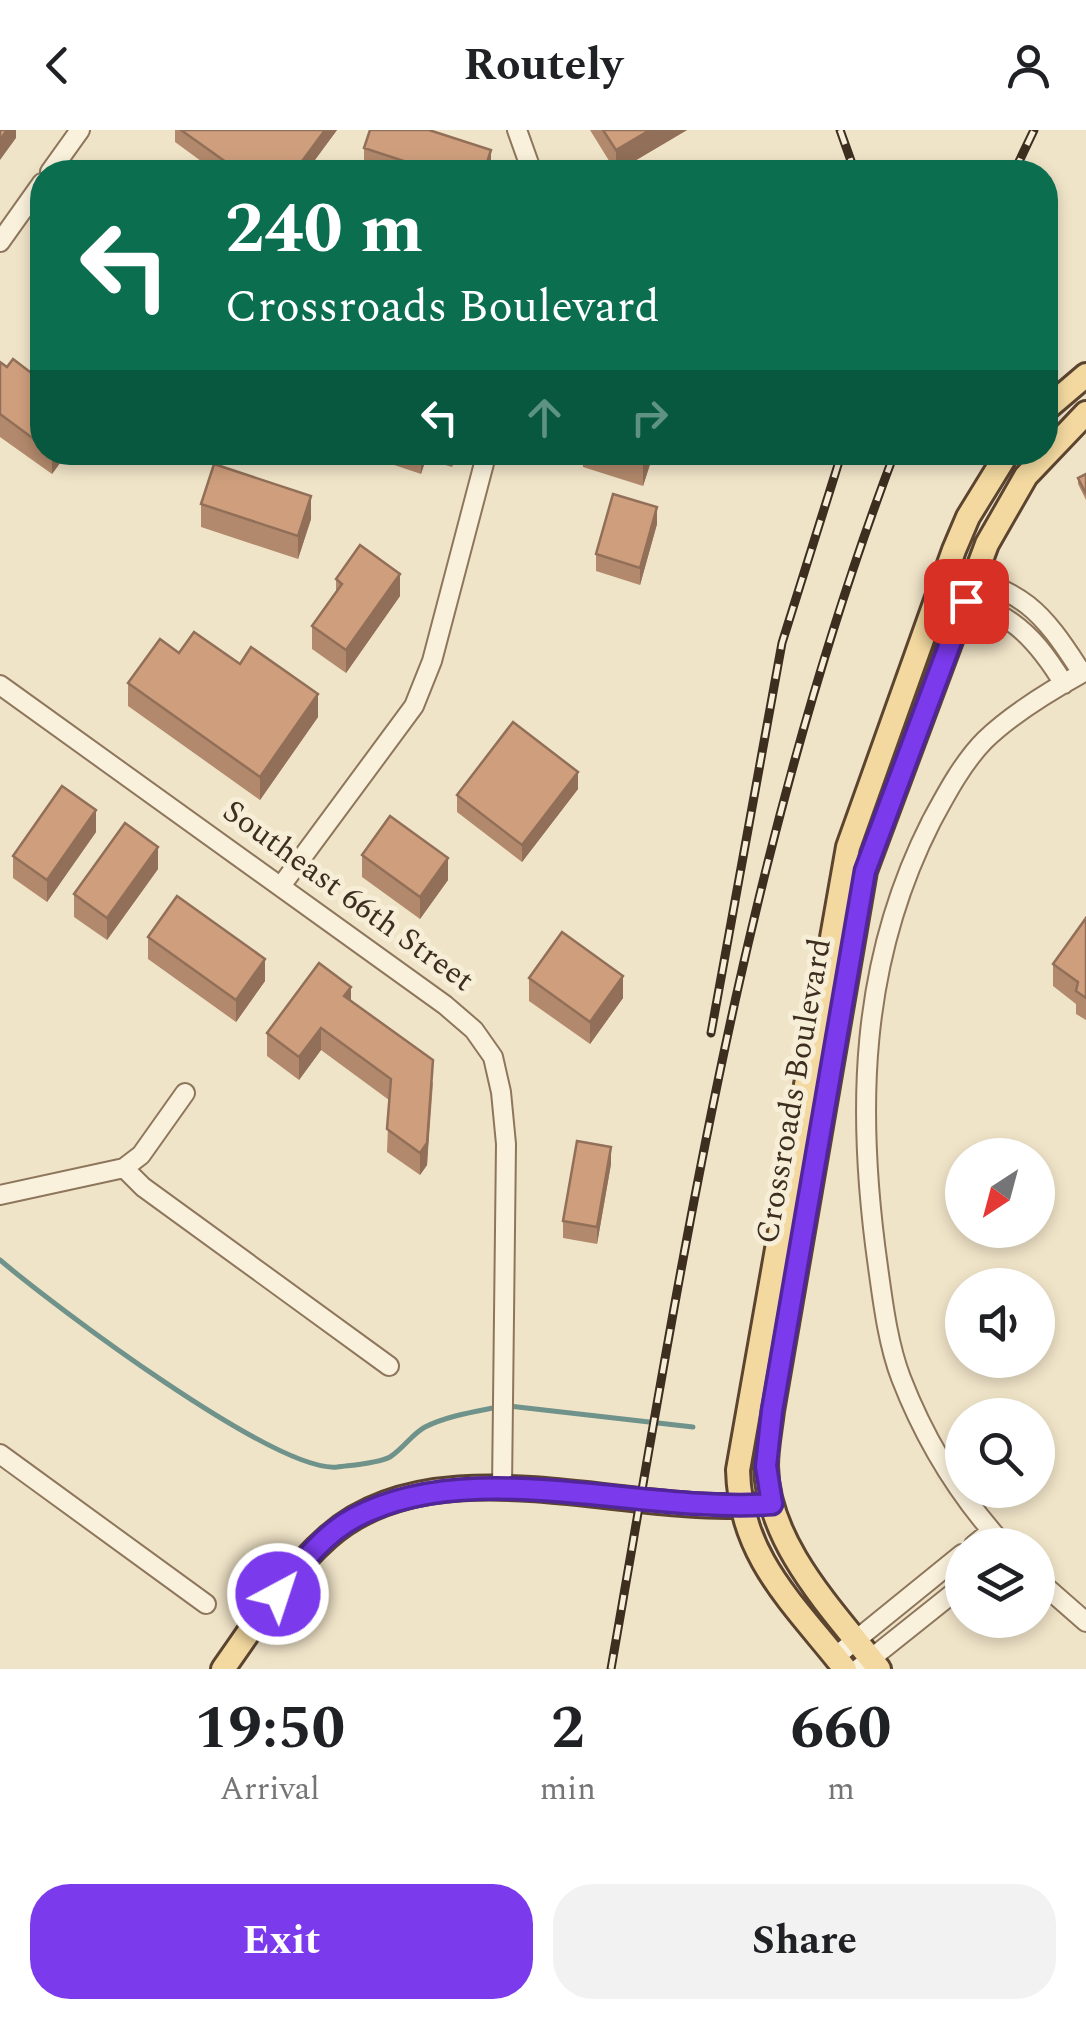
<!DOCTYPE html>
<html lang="en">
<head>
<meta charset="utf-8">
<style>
	body { margin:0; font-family:Spectral,serif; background:#f2f2f2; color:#202124; height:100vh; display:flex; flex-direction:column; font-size:38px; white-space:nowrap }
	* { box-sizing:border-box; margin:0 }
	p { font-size:32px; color:#757577 }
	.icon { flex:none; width:55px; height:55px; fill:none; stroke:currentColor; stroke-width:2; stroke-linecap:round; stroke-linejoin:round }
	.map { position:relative; height:1539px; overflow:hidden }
	.panel { display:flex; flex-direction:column; background:#fff; flex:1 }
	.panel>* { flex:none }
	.banner { position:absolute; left:30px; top:30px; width:1028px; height:305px; border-radius:40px; box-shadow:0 5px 15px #0003; background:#0b6e4f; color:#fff; overflow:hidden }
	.needle { width:65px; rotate:216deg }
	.buttons { position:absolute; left:945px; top:1008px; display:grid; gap:20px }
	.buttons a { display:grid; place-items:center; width:110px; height:110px; border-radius:50%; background:#fff; box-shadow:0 5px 15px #0003; font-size:50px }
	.pin { position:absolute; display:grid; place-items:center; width:85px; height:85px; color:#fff; margin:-42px; border-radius:20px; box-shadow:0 5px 15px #0006 }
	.me { position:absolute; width:110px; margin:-55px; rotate:40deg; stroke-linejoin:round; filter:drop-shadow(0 0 8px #0008) }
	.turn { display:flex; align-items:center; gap:35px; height:210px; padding:0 30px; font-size:45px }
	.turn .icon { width:130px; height:130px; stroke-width:2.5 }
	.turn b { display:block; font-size:70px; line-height:85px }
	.lanes { display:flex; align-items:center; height:95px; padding:0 30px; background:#0003; justify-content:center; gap:50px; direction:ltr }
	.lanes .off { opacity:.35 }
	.eta { display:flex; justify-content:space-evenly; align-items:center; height:170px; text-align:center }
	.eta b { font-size:60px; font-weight:700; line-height:70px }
	.primary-button { display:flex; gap:20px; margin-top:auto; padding:20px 30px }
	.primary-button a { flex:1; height:115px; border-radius:40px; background:#7c3aed; color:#fff; font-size:40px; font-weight:700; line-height:115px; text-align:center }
	.primary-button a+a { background:#f2f2f2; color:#202124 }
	header { display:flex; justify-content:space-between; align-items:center; height:130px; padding:0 30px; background:#fff; font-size:45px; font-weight:700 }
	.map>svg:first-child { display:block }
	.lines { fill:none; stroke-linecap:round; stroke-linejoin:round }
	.stream { stroke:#6f938a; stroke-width:5 }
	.minor-casing { stroke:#8d765c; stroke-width:22 }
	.major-casing { stroke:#5b4430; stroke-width:28 }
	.minor { stroke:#faf1dc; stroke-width:18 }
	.major { stroke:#f3d9a0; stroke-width:22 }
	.rail-casing { stroke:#3d2e20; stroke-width:9 }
	.rail { stroke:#f7eed8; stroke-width:5; stroke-dasharray:15; stroke-linecap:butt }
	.wall { fill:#b2896c }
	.shaded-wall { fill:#916f58 }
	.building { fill:#cf9f7d; stroke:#916f58; stroke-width:2.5 }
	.route-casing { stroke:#51269a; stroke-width:25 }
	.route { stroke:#7c3aed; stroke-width:18 }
	.labels { text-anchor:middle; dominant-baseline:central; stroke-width:10; stroke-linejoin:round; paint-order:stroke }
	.street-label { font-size:32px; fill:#3d2e20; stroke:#f7eed8 }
</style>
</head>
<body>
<header><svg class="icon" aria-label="back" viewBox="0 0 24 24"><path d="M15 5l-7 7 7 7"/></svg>Routely<svg class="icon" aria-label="person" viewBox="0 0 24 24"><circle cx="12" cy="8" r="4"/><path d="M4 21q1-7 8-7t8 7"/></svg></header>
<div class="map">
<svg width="1086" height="1539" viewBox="0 0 1086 1539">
	<rect width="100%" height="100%" fill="#f0e4c8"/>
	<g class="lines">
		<path class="stream" d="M 0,1130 C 53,1175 276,1343 337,1337 C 352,1335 376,1334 390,1327 C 403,1319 412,1304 425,1297 C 447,1286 473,1282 498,1277
			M 509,1276 L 693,1297"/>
		<defs>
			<path id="minor" d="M 517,0 L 532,42
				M 50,42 L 80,0
				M 0,112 L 42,53
				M 945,442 C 1024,460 1040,478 1082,543
				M 938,463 C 1004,480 1028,495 1064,554
				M 0,555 L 445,875 L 474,900 L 493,927 L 501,962 L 506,1014 L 502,1358
				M 281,756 L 414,576 L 432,531 L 487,322
				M 124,1038 L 143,1057 L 389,1236
				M 0,1065 L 124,1038 L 141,1025 L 185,963
				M 0,1324 L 206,1474
				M 974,1415 L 991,1401
				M 1004,1415 C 959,1366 925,1310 901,1248 C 888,1214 883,1173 878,1137 C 856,982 859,834 931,692 C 946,664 963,632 985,610 C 1013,583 1053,559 1086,541
				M 1038,1450 L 1086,1492
				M 835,1527 L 962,1424
				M 858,1539 L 962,1456"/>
			<path id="major" d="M 1045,280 L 1086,245
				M 223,1539 C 255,1494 286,1444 328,1407 C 435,1312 624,1385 753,1375
				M 845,1539 C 794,1474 740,1427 738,1340 L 848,717 L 954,420 L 968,387 L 1008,322
				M 879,1539 C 834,1481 767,1414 766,1336 C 766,1318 770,1299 772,1281 L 865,741 L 987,414 L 1026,346 L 1086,283"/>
		</defs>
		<use href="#minor" class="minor-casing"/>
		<use href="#major" class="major-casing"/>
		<use href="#minor" class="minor"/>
		<use href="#major" class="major"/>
		<defs>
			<path id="rail" d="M 840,0 L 855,42
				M 1014,42 L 1034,0
				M 711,903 L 782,513 L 842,322
				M 611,1539 C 683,1127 745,715 895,322"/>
		</defs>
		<use href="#rail" class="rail-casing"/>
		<use href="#rail" class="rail"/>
	</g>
	<path class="wall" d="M 175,0 L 337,0 L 306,42 L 216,42 L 175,12 Z
		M 590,0 L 687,0 L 616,42 Z
		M 364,18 L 491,42 L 369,42 L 364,41 Z
		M 0,232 L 7,237 L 42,251 L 42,322 L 68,322 L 52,344 L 0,307 Z
		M 356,322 L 456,322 L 452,337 L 426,329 L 421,344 Z
		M 583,322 L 654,322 L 643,356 L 583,337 Z
		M 1086,344 L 1086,370 L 1078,354 L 1078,348 Z
		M 201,374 L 311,389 L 298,429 L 201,397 Z
		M 657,394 L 640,455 L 596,441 L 596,424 Z
		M 336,449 L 400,466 L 346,543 L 312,519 L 312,496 L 336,462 Z
		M 179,523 L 318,587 L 260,670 L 128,576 L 128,553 Z
		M 578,659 L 522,732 L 457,682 L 457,665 Z
		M 96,702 L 47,772 L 13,748 L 13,726 Z
		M 362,725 L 448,750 L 420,789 L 362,747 Z
		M 158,739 L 107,810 L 74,787 L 74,764 Z
		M 1086,788 L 1086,890 L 1076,884 L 1076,874 L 1053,856 L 1053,834 Z
		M 148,807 L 265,851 L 236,892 L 148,829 Z
		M 529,848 L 623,868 L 590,914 L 529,871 Z
		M 351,871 L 433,953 L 427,1035 L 420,1045 L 387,1022 L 389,970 L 321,920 L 299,950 L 267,926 L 267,903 Z
		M 611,1034 L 597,1114 L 563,1108 L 563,1091 Z"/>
	<path class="shaded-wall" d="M 7,0 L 16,0 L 16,8 L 0,30 L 0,10 Z
		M 325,0 L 337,0 L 306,42 L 294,42 Z
		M 650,0 L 687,0 L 616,42 L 616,20 Z
		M 491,20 L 491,42 L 484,42 Z
		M 52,322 L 68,322 L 52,344 Z
		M 421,322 L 426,322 L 426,329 L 421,344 Z
		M 452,322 L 456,322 L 452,337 Z
		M 647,322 L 654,322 L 643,356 L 643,333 Z
		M 311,366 L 311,389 L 298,429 L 298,406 Z
		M 657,377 L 657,394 L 640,455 L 640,438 Z
		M 400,444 L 400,466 L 346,543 L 346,520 Z
		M 318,564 L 318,587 L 260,670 L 260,647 Z
		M 578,642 L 578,659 L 522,732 L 522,715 Z
		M 96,680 L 96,702 L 47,772 L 47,750 Z
		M 158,717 L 158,739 L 107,810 L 107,788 Z
		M 448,728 L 448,750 L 420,789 L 420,767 Z
		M 265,829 L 265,851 L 236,892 L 236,870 Z
		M 623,846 L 623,868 L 590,914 L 590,892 Z
		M 351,857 L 351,879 L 344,866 Z
		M 321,898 L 321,920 L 299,950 L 299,927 Z
		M 433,930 L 427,1035 L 420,1045 L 420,1023 Z
		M 611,1017 L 611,1034 L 597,1114 L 597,1097 Z"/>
	<path class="building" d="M 0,0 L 7,0 L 0,10 Z
		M 181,0 L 325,0 L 294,42 L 240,42 Z
		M 370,0 L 429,0 L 491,20 L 484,42 L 437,42 L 364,18 Z
		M 603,0 L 650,0 L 616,20 Z
		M 13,229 L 42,251 L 42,315 L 0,284 L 0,232 L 7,237 Z
		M 608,322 L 647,322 L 643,333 Z
		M 214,334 L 311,366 L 298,406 L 201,374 Z
		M 1086,344 L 1086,364 L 1078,348 Z
		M 613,364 L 657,377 L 640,438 L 596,424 Z
		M 360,415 L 400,444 L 346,520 L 312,496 L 342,454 L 336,449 Z
		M 194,502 L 240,534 L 251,517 L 318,564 L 260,647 L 128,553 L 160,509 L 179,523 Z
		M 513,592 L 578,642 L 522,715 L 457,665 Z
		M 62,656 L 96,680 L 47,750 L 13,726 Z
		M 390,686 L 448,728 L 420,767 L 362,725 Z
		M 125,693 L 158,717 L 107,788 L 74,764 Z
		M 177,766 L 265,829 L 236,870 L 148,807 Z
		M 1086,788 L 1086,868 L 1076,861 L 1078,852 L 1053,834 Z
		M 562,802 L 623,846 L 590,892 L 529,848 Z
		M 319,833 L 351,857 L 344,866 L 433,930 L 427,1013 L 420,1023 L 387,999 L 391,949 L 321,898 L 299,927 L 267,903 Z
		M 577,1011 L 611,1017 L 597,1097 L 563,1091 Z"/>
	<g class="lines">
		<defs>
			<path id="route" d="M 278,1464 C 299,1437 322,1405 354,1388 C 471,1325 641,1384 772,1374 L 766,1336 L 772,1281 L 865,741 L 966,471"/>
		</defs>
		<use href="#route" class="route-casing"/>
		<use href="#route" class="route"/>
	</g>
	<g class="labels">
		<g class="street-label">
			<text transform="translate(348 766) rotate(36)">Southeast 66th Street</text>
			<text transform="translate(794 961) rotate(-80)">Crossroads Boulevard</text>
		</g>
	</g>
</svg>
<div class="buttons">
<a><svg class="needle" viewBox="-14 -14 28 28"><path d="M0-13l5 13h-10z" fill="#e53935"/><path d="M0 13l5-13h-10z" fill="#757577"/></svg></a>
<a><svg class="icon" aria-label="sound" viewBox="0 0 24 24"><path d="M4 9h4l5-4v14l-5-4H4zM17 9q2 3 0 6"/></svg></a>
<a><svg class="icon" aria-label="search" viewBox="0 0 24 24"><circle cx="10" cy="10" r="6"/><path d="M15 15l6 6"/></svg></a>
<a><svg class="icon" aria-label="layers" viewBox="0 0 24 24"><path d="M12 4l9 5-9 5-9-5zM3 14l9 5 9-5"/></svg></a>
</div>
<div class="pin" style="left:966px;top:471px;background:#d93025"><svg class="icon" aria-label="arrive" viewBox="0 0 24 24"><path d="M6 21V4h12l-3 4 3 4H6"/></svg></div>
<svg class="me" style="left:278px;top:1464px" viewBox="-20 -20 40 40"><circle r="17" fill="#7c3aed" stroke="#fff" stroke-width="3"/><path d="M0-11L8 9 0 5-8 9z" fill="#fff"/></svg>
<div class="banner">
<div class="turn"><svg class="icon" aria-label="left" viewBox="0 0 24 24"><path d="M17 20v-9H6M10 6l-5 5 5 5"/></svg><div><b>240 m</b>Crossroads Boulevard</div></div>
<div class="lanes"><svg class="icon" aria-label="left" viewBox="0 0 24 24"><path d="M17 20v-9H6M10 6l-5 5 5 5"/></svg><svg class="icon off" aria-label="ahead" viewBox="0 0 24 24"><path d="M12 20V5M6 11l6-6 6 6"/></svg><svg class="icon off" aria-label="right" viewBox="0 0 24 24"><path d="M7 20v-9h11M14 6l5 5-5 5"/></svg></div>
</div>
</div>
<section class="panel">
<div class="eta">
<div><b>19:50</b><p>Arrival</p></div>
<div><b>2</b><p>min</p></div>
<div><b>660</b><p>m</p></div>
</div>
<div class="primary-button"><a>Exit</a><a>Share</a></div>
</section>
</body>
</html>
